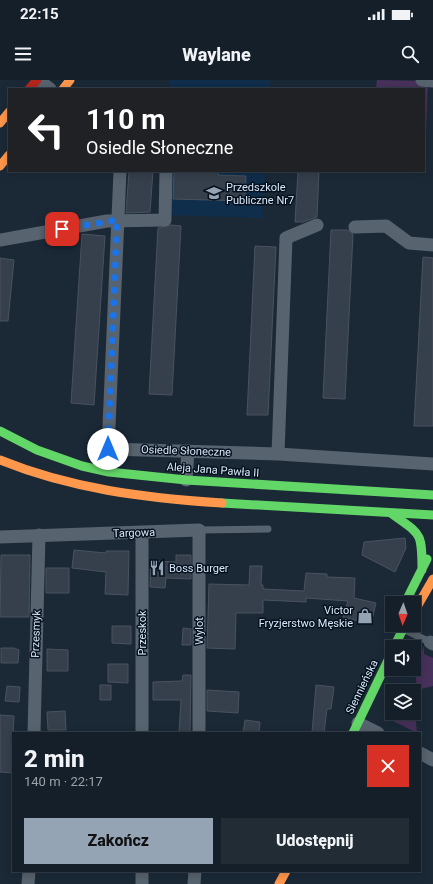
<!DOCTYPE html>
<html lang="pl">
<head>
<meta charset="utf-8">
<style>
	body { margin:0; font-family:Roboto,sans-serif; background:#212c35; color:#f1f3f6; height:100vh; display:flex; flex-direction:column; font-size:15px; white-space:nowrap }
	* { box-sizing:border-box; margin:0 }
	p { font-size:13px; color:#9da2a8 }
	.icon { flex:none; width:22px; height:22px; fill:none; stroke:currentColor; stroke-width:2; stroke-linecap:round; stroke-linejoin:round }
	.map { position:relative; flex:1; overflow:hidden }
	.panel { position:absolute; left:12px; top:652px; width:409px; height:140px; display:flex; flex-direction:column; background:#141f29; border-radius:0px; box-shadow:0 2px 10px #0003,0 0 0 1px #333d46 }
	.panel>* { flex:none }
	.guide { position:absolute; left:8px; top:8px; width:417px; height:84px; border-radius:0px; box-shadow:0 2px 10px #0003,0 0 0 1px #333d46; background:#202124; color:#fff; overflow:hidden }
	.needle { width:26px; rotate:182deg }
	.buttons { position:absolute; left:385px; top:516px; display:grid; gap:8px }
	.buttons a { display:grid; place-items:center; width:36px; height:36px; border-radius:0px; background:#141f29; box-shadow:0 2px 10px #0003,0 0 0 1px #333d46; font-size:20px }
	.pin { position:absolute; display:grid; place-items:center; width:34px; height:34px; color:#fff; margin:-17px; border-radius:8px; box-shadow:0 2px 6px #0006 }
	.me { position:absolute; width:44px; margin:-22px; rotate:0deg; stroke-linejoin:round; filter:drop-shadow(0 0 3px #0008) }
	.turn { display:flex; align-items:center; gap:14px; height:84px; padding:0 12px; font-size:18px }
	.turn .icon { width:52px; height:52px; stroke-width:2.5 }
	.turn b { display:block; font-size:28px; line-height:34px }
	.round { display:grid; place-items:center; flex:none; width:42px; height:42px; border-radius:0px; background:#212c35 }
	.summary { display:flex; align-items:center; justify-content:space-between; height:68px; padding:0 12px }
	h1 { font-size:24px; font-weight:800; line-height:30px }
	.button { display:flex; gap:8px; margin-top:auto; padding:8px 12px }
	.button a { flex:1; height:46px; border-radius:0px; background:#95a4b5; color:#111; font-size:16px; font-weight:800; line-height:46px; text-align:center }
	.button a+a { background:#212c35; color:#f1f3f6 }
	.status { display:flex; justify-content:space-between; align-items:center; height:28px; padding:0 20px; background:#141f29; direction:ltr }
	.status svg { height:11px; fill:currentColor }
	header { display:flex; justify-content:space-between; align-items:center; height:52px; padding:0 12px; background:#141f29; font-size:18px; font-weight:800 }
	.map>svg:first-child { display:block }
	.built { fill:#0f2e4c }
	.green { fill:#48315c }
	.building { fill:#363f4c; stroke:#4a5260 }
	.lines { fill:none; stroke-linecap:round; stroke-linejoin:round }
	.lane { stroke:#57636e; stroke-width:7 }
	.street { stroke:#57636e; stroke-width:13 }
	.fast { stroke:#63d668; stroke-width:9 }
	.slow { stroke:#ff974d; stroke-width:9 }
	.jam { stroke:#b3261e; stroke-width:9 }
	.route { stroke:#1a73e8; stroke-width:7; stroke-dasharray:0 12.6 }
	.labels { text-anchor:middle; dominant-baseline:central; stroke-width:3; stroke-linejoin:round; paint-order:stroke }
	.poi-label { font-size:11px; fill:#d7e7f9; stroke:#06111d; text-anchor:start }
	.street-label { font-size:11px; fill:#d7e7f9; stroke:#06111d }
</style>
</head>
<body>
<div class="status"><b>22:15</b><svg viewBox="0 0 49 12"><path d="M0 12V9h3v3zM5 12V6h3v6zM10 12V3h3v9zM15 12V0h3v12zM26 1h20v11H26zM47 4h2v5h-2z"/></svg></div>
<header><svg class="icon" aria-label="menu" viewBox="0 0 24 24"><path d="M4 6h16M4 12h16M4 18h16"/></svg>Waylane<svg class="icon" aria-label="search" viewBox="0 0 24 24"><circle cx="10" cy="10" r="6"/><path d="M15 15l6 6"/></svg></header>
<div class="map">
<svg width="433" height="804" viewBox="0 0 433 804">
	<rect width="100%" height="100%" fill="#1b2937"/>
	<path class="built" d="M 170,0 L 270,0 L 270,9 L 170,9 Z
		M 165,91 L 265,91 L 263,138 L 165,135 Z"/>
	<path class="green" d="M 377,0 L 428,1 L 426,53 L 424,54 L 424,9 L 376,9 Z
		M 424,566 L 424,574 L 433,578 L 433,606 L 417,610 L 415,588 Z
		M 414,619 L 417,653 L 391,640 L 393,633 L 414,633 Z"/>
	<path class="building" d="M 129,91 L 153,91 L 150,132 L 126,133 Z
		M 218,91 L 218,95 L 246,96 L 245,121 L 173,119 L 174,92 Z
		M 298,91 L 319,91 L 317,137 L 303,142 L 295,142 Z
		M 171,145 L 181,146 L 172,315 L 149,314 L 158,148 Z
		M 331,150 L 348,150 L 353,154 L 345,319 L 323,318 Z
		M 82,154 L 105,156 L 94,325 L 71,323 Z
		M 255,166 L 276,167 L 268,335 L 247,335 Z
		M 423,177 L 433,178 L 433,346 L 414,346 Z
		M 0,178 L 14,180 L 8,241 L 0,241 Z
		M 405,458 L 406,468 L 395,492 L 362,475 L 364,462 Z
		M 74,470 L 106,473 L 106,471 L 129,471 L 128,515 L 105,514 L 106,492 L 72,488 Z
		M 1,475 L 30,475 L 29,537 L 0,537 Z
		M 176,475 L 191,475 L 191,499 L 166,498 L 165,508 L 150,507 L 151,481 L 176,482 Z
		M 250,486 L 262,486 L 261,505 L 263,505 L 263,509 L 304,511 L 306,493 L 327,494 L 327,497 L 355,498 L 354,518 L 376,523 L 371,544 L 343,537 L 348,521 L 306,518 L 306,522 L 263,520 L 263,533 L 236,533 L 235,569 L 207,568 L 209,504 L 249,505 Z
		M 46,488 L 69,488 L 69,513 L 46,513 Z
		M 112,546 L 131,546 L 131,564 L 112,563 Z
		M 183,548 L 191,549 L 191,565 L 182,565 Z
		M 1,568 L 14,568 L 19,570 L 18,583 L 1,583 Z
		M 47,569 L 68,570 L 68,591 L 47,591 Z
		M 108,584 L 128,584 L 128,603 L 108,602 Z
		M 183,595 L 191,595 L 190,653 L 179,653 L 181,620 L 153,620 L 153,602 L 182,601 Z
		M 100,605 L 111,605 L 111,620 L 100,620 Z
		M 316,605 L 334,607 L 331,629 L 327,629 L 324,653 L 312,653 Z
		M 7,606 L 20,607 L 19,622 L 5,621 Z
		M 207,610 L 239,612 L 238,633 L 207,631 Z
		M 65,631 L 66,650 L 48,650 L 47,632 Z
		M 0,635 L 14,636 L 12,674 L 13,693 L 0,692 Z
		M 245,640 L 260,642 L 259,653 L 243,653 Z"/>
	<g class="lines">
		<path class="lane" d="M 199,450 L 268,449
			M 403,549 L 430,562"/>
		<path class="street" d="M 38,0 L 50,9
			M 422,0 L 433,1
			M 120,91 L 108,369 L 278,374 L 433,384
			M 355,147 L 386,146 L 409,163 L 433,165
			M 0,160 L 107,141 L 165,140 L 166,91
			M 278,374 L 286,158 L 317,145
			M 186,400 L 188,371
			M 142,453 L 142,653
			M 0,457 L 199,450 L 199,653
			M 430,562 L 433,564
			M 358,643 L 378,653
			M 34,653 L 39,455
			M 420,673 L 433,680
			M 142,791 L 142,804
			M 28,804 L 29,791
			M 194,804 L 195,791"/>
		<path class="fast" d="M 0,351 L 37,370 L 82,386 L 109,392 L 186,400 L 433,415
			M 222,423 L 433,435
			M 391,433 C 421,455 422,451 422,490
			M 407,523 L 408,517 L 427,479
			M 394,567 L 405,545
			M 353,653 L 392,572"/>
		<path class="slow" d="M 63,9 L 70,0
			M 0,43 L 9,32
			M 0,86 L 9,75
			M 0,380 C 71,409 145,418 222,423
			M 414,532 L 433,499
			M 279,804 L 286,791"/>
		<path class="jam" d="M 29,9 L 37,0"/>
	</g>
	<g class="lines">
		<path class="route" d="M 62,149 L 117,140 L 108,369"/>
	</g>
	<defs>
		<symbol id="school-bare" viewBox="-9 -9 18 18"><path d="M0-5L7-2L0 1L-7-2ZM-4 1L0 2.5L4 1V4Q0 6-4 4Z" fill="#95a4b5" stroke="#06111d" stroke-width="2.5" paint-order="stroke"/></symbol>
		<symbol id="restaurant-bare" viewBox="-9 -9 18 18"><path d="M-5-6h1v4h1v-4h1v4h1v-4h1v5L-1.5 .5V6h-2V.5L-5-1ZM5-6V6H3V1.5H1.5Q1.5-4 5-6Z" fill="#95a4b5" stroke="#06111d" stroke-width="2.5" paint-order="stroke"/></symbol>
		<symbol id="shop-bare" viewBox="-9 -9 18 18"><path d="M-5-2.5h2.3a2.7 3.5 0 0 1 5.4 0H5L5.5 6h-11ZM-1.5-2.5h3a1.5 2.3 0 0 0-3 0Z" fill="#95a4b5" stroke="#06111d" stroke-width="2.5" paint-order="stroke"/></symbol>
	</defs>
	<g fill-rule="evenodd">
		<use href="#school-bare" x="203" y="102" width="22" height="22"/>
		<use href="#restaurant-bare" x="146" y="477" width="22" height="22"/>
		<use href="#shop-bare" x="354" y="525" width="22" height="22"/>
	</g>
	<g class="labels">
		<g class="poi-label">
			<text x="226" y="107">Przedszkole<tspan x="226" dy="13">Publiczne Nr7</tspan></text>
			<text x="169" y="488">Boss Burger</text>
			<text x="353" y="530" text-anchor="end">Victor<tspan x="353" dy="13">Fryzjerstwo Męskie</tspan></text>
		</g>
		<g class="street-label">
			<text transform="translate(186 371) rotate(2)">Osiedle Słoneczne</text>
			<text transform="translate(213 390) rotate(4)">Aleja Jana Pawła II</text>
			<text transform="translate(134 453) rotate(-2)">Targowa</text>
			<text transform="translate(199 551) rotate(-90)">Wylot</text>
			<text transform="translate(142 553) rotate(-90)">Przeskok</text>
			<text transform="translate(36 554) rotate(-88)">Przesmyk</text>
			<text transform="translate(362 607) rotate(-64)">Siennieńska</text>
		</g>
	</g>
</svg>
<div class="buttons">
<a><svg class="needle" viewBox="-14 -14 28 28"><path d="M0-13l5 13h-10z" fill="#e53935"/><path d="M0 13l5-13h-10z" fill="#9da2a8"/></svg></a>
<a><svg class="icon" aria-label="sound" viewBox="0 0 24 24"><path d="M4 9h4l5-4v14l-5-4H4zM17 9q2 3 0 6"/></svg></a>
<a><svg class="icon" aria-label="layers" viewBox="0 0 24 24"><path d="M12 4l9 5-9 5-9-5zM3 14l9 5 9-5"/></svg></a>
</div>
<div class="pin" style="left:62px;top:149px;background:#d93025"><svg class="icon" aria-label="arrive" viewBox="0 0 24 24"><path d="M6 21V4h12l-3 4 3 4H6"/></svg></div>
<svg class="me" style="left:108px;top:369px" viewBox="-20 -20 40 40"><circle r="19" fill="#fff"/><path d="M0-13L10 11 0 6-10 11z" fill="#1a73e8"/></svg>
<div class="guide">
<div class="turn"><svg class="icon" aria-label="left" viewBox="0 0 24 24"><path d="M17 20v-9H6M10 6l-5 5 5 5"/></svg><div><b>110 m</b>Osiedle Słoneczne</div></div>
</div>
<section class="panel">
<div class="summary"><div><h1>2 min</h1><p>140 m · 22:17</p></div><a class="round" style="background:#d93025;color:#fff"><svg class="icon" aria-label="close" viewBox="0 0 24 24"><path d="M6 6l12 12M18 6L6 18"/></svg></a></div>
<div class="button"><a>Zakończ</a><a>Udostępnij</a></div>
</section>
</div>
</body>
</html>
